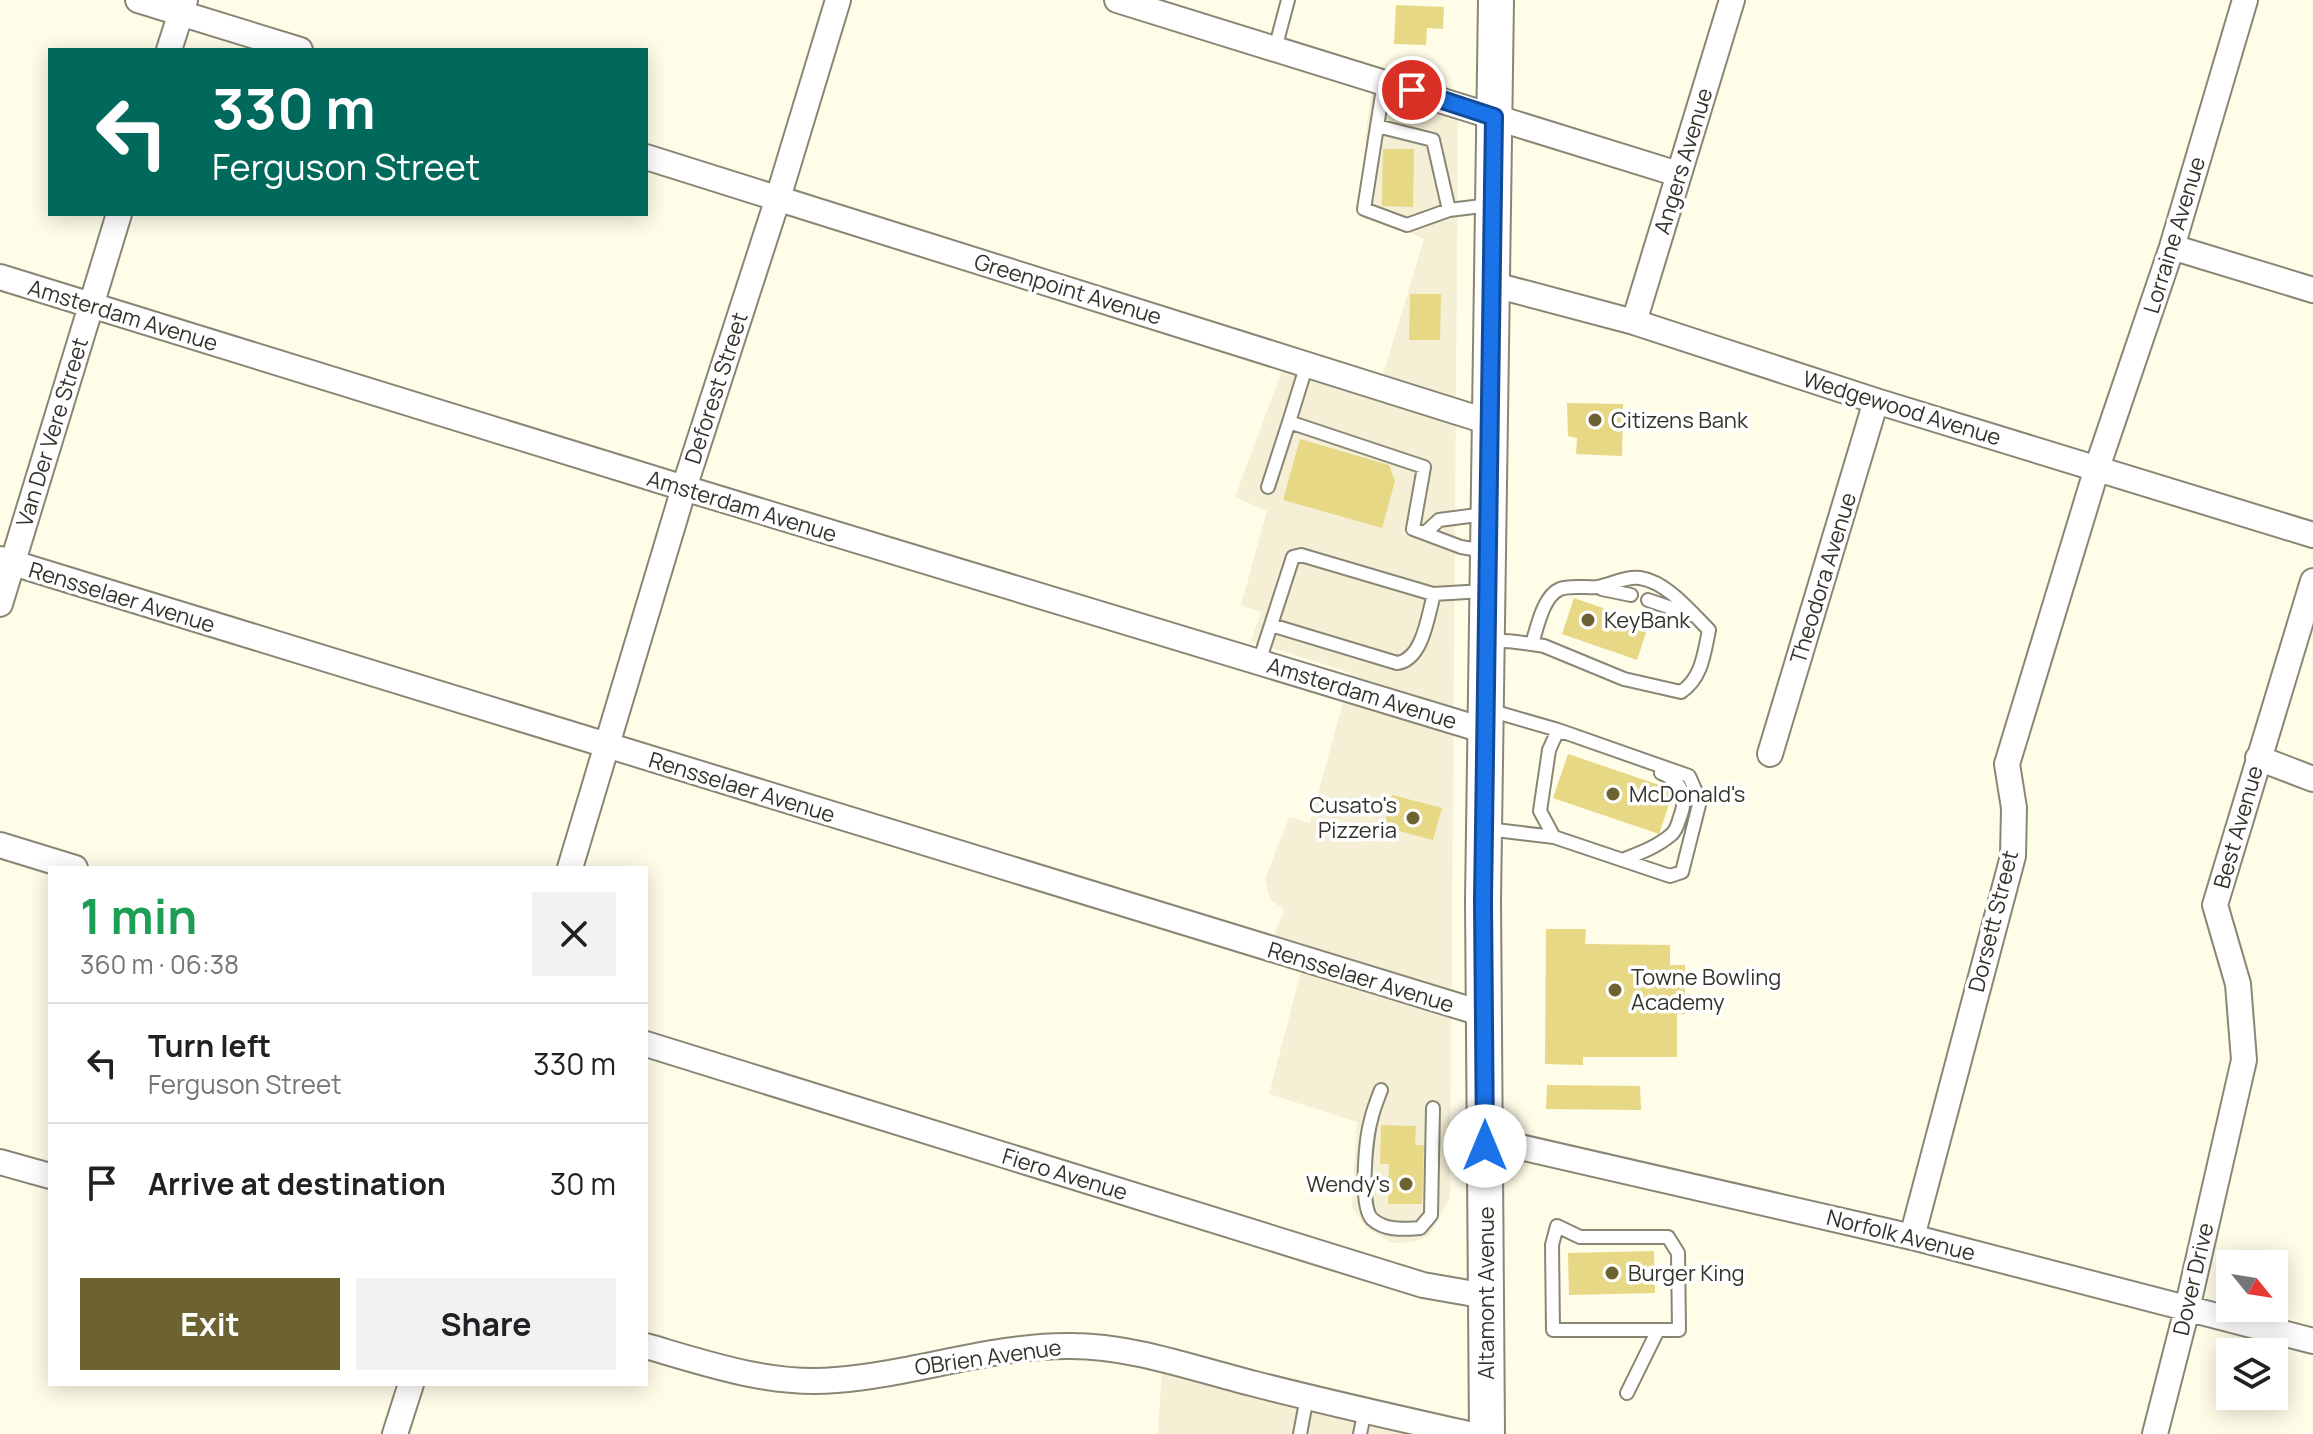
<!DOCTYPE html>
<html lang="en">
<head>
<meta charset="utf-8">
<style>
	body { margin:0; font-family:Manrope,sans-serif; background:#f2f2f2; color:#202124; height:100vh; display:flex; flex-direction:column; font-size:30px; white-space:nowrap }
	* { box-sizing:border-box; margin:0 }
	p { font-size:26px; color:#757577 }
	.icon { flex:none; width:44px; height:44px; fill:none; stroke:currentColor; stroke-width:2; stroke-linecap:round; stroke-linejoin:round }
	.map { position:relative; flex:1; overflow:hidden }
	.sheet { position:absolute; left:48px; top:866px; width:600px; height:520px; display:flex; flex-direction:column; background:#fff; border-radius:0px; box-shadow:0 4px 20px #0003 }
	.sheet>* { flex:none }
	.banner { position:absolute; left:48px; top:48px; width:600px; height:168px; border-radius:0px; box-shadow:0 4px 20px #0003; background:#00695c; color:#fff; overflow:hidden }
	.needle { width:52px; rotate:120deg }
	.controls { position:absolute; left:2216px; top:1250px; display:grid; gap:16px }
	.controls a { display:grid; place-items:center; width:72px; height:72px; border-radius:0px; background:#fff; box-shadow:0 4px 20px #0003; font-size:40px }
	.pin { position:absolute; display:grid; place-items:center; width:68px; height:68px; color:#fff; margin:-34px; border:4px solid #fff; border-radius:50%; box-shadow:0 2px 8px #0007 }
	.me { position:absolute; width:88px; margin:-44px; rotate:0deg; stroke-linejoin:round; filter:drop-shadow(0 0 6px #0008) }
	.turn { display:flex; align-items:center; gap:28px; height:168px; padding:0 32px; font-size:36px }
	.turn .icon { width:104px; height:104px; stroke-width:2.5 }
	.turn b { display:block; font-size:56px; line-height:68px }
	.round { display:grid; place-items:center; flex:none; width:84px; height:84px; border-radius:0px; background:#f2f2f2 }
	.head { display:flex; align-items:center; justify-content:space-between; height:136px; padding:0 32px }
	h1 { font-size:48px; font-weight:700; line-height:60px; color:#1e9e55 }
	.primary-button { display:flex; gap:16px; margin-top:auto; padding:16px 32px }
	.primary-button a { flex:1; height:92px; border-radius:0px; background:#6c6330; color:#fff; font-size:32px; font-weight:700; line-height:92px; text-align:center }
	.primary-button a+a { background:#f2f2f2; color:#202124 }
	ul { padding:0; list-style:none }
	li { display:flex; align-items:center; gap:24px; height:120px; padding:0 32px; border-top:2px solid #e0e0e0 }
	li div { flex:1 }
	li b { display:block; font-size:30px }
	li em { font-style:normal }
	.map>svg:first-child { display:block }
	.built { fill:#f4efd5 }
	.building { fill:#e7d885 }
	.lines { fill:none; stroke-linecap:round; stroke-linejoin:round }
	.service-casing { stroke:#898675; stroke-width:16 }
	.minor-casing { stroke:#898675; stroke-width:28 }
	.secondary-casing { stroke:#898675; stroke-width:38 }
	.service { stroke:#fff; stroke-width:12 }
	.minor { stroke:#fff; stroke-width:24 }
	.secondary { stroke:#fff; stroke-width:34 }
	.route-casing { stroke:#114b97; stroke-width:20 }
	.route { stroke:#1a73e8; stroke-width:14 }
	.poi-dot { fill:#6c6330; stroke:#fff; stroke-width:3 }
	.labels { text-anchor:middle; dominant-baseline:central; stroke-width:7; stroke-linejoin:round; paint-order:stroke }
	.street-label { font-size:22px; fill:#34332b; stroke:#fff }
	.poi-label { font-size:22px; fill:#34332b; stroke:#fff; text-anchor:start }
</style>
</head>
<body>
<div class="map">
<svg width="2313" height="1434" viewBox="0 0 2313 1434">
	<rect width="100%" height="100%" fill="#fffce8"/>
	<path class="built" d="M 1372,91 L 1458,117 L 1450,1198 L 1429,1236 L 1414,1242 L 1392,1243 L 1368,1229 L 1352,1208 L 1357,1122 L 1269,1094 L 1306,952 L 1272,941 L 1284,910 L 1270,899 L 1265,879 L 1289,817 L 1310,823 L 1351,673 L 1251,641 L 1261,612 L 1241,605 L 1267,511 L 1235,497 L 1282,371 L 1375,401 L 1424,239 L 1374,216 L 1365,139 Z
		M 1162,1368 L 1404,1434 L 1158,1434 Z"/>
	<path class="building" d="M 1396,5 L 1444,7 L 1443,29 L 1427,28 L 1426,45 L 1394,44 Z
		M 1383,149 L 1414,149 L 1413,207 L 1382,206 Z
		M 1410,294 L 1441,294 L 1440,340 L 1409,340 Z
		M 1567,403 L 1623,404 L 1622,456 L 1576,454 L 1577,438 L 1568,436 Z
		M 1300,439 L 1389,465 L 1395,481 L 1382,528 L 1283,500 Z
		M 1574,598 L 1649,624 L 1637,660 L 1562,634 Z
		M 1568,754 L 1674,790 L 1659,834 L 1553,798 Z
		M 1392,795 L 1442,808 L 1433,840 L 1384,827 Z
		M 1546,929 L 1586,929 L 1585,944 L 1670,945 L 1670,965 L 1685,965 L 1685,1014 L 1677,1014 L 1677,1057 L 1583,1057 L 1583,1065 L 1545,1064 Z
		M 1547,1085 L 1640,1086 L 1641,1110 L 1546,1109 Z
		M 1381,1125 L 1416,1126 L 1415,1145 L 1424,1145 L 1422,1204 L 1388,1204 L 1389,1164 L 1380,1164 Z
		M 1654,1251 L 1655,1293 L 1569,1295 L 1568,1253 Z"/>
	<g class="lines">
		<defs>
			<path id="service" d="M 1275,49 L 1288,0
				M 1384,82 L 1364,209 L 1407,225 L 1449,210 L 1490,205
				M 1377,126 L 1433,140 L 1449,210
				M 1289,422 L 1307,364
				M 1268,487 L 1289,422 L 1424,467 L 1413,529 L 1461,547 L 1485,551
				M 1425,533 L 1439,520 L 1485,514
				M 1602,589 L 1631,595
				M 1648,600 L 1692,615
				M 1271,625 L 1397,663 C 1423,660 1428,615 1434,594
				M 1490,641 C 1509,640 1525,643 1544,646 L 1624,679 L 1681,692 C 1702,678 1704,654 1709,630 C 1691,612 1667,582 1640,578 C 1626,576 1610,585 1597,587 C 1586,588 1569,585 1560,589 C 1543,596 1537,628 1532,644
				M 1259,662 L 1293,557 L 1301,555 L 1433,594 L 1484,591
				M 1487,829 L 1554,837 L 1670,876 L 1682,872 L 1700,801 L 1689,776 L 1558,730 L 1489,710
				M 1554,837 L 1540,811 L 1549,750 L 1558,730 L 1563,733
				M 1622,860 C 1640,853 1657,847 1672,834 C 1677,829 1678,823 1680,817 C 1688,796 1682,781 1661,773
				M 1381,1090 C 1377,1100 1373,1110 1371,1120 C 1366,1137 1359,1206 1372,1219 C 1385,1231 1404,1229 1420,1228 L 1431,1215 L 1433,1108
				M 1627,1393 L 1658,1330 L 1553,1330 L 1552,1245 L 1557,1226 L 1580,1237 L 1668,1237 L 1678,1253 L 1679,1330 L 1658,1330
				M 1300,1434 L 1307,1397
				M 1360,1434 L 1365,1410"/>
			<path id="minor" d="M 138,0 L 300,50
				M 1117,0 L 1678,174
				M 169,50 L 185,0
				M 646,157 L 1489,422
				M 2172,247 L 2313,290
				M 0,277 L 684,488 L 1486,731
				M 1491,284 L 1634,322 L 1876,401 L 2313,535
				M 1634,322 L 1732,0
				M 0,559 L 1484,1014
				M 0,604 L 119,214
				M 1770,754 L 1876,401
				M 2258,758 L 2313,779
				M 0,845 L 75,868
				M 570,868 L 684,488 L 778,198 L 838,0
				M 646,1044 L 1423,1285 L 1486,1296
				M 1485,1146 L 1511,1145 L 1912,1237 L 2313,1341
				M 0,1162 L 50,1176
				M 1912,1237 L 2013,856 L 2014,808 L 2007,764 L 2097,468 L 2172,247 L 2245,0
				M 646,1346 C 708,1364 771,1386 836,1380 C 915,1374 992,1345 1071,1346 C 1133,1346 1195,1369 1255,1384 C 1325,1402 1397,1418 1468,1434
				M 395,1434 L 411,1384
				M 2155,1434 L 2187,1309 L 2244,1060 L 2238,984 L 2215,905 L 2313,581"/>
			<path id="secondary" d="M 1487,1434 L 1483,900 L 1496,0"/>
		</defs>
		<use href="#service" class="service-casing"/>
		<use href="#minor" class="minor-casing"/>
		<use href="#secondary" class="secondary-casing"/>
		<use href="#service" class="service"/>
		<use href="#minor" class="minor"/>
		<use href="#secondary" class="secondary"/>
	</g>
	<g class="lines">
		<defs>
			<path id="route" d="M 1412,90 L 1494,117 L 1483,900 L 1485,1146"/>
		</defs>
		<use href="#route" class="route-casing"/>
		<use href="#route" class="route"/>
	</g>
	<g class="poi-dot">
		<circle cx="1595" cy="420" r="8"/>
		<circle cx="1588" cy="620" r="8"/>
		<circle cx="1613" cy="794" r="8"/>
		<circle cx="1413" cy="818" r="8"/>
		<circle cx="1615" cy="990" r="8"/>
		<circle cx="1406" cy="1184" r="8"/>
		<circle cx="1612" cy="1273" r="8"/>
	</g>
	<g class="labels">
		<g class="street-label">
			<text transform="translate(1683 161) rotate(-73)">Angers Avenue</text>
			<text transform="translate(2174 235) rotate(-73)">Lorraine Avenue</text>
			<text transform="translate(1068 289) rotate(17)">Greenpoint Avenue</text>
			<text transform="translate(123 315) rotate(17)">Amsterdam Avenue</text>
			<text transform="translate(716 388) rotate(-72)">Deforest Street</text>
			<text transform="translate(1902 408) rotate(17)">Wedgewood Avenue</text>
			<text transform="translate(52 432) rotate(-73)">Van Der Vere Street</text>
			<text transform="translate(742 506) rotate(17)">Amsterdam Avenue</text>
			<text transform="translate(1823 578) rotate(-73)">Theodora Avenue</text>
			<text transform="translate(122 597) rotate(17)">Rensselaer Avenue</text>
			<text transform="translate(1362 693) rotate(17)">Amsterdam Avenue</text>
			<text transform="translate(742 787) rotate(17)">Rensselaer Avenue</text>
			<text transform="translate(2238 827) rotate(-74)">Best Avenue</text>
			<text transform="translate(1993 921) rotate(-76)">Dorsett Street</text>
			<text transform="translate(1361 977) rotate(17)">Rensselaer Avenue</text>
			<text transform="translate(1065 1174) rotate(17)">Fiero Avenue</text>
			<text transform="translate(1901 1235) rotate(14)">Norfolk Avenue</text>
			<text transform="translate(2193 1279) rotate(-77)">Dover Drive</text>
			<text transform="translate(1486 1293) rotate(-90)">Altamont Avenue</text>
			<text transform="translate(988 1357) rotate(-8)">OBrien Avenue</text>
		</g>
		<g class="poi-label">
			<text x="1611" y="420">Citizens Bank</text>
			<text x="1604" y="620">KeyBank</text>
			<text x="1629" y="794">McDonald's</text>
			<text x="1397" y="805" text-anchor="end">Cusato's<tspan x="1397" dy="25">Pizzeria</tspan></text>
			<text x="1631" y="977">Towne Bowling<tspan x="1631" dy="25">Academy</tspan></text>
			<text x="1390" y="1184" text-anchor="end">Wendy's</text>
			<text x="1628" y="1273">Burger King</text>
		</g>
	</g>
</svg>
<div class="controls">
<a><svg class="needle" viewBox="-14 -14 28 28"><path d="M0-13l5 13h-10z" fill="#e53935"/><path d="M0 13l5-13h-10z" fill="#757577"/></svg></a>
<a><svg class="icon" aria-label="layers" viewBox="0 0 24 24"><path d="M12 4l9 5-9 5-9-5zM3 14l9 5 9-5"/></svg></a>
</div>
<div class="pin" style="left:1412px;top:90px;background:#d93025"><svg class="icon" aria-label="arrive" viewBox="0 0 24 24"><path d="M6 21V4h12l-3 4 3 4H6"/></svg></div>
<svg class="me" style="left:1485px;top:1146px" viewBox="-20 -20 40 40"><circle r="19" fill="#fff"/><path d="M0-13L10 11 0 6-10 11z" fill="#1a73e8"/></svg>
<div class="banner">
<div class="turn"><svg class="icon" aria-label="left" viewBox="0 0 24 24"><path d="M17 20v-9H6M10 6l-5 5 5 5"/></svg><div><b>330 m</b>Ferguson Street</div></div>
</div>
<section class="sheet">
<div class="head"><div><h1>1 min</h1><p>360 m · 06:38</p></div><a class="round"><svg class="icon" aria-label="close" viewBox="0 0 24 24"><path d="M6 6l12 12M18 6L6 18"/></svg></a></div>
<ul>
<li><svg class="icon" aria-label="left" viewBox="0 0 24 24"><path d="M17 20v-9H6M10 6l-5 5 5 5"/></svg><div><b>Turn left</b><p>Ferguson Street</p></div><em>330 m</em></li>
<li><svg class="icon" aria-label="arrive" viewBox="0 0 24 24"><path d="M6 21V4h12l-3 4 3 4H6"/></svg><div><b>Arrive at destination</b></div><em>30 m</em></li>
</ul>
<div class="primary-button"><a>Exit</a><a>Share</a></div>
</section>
</div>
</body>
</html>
